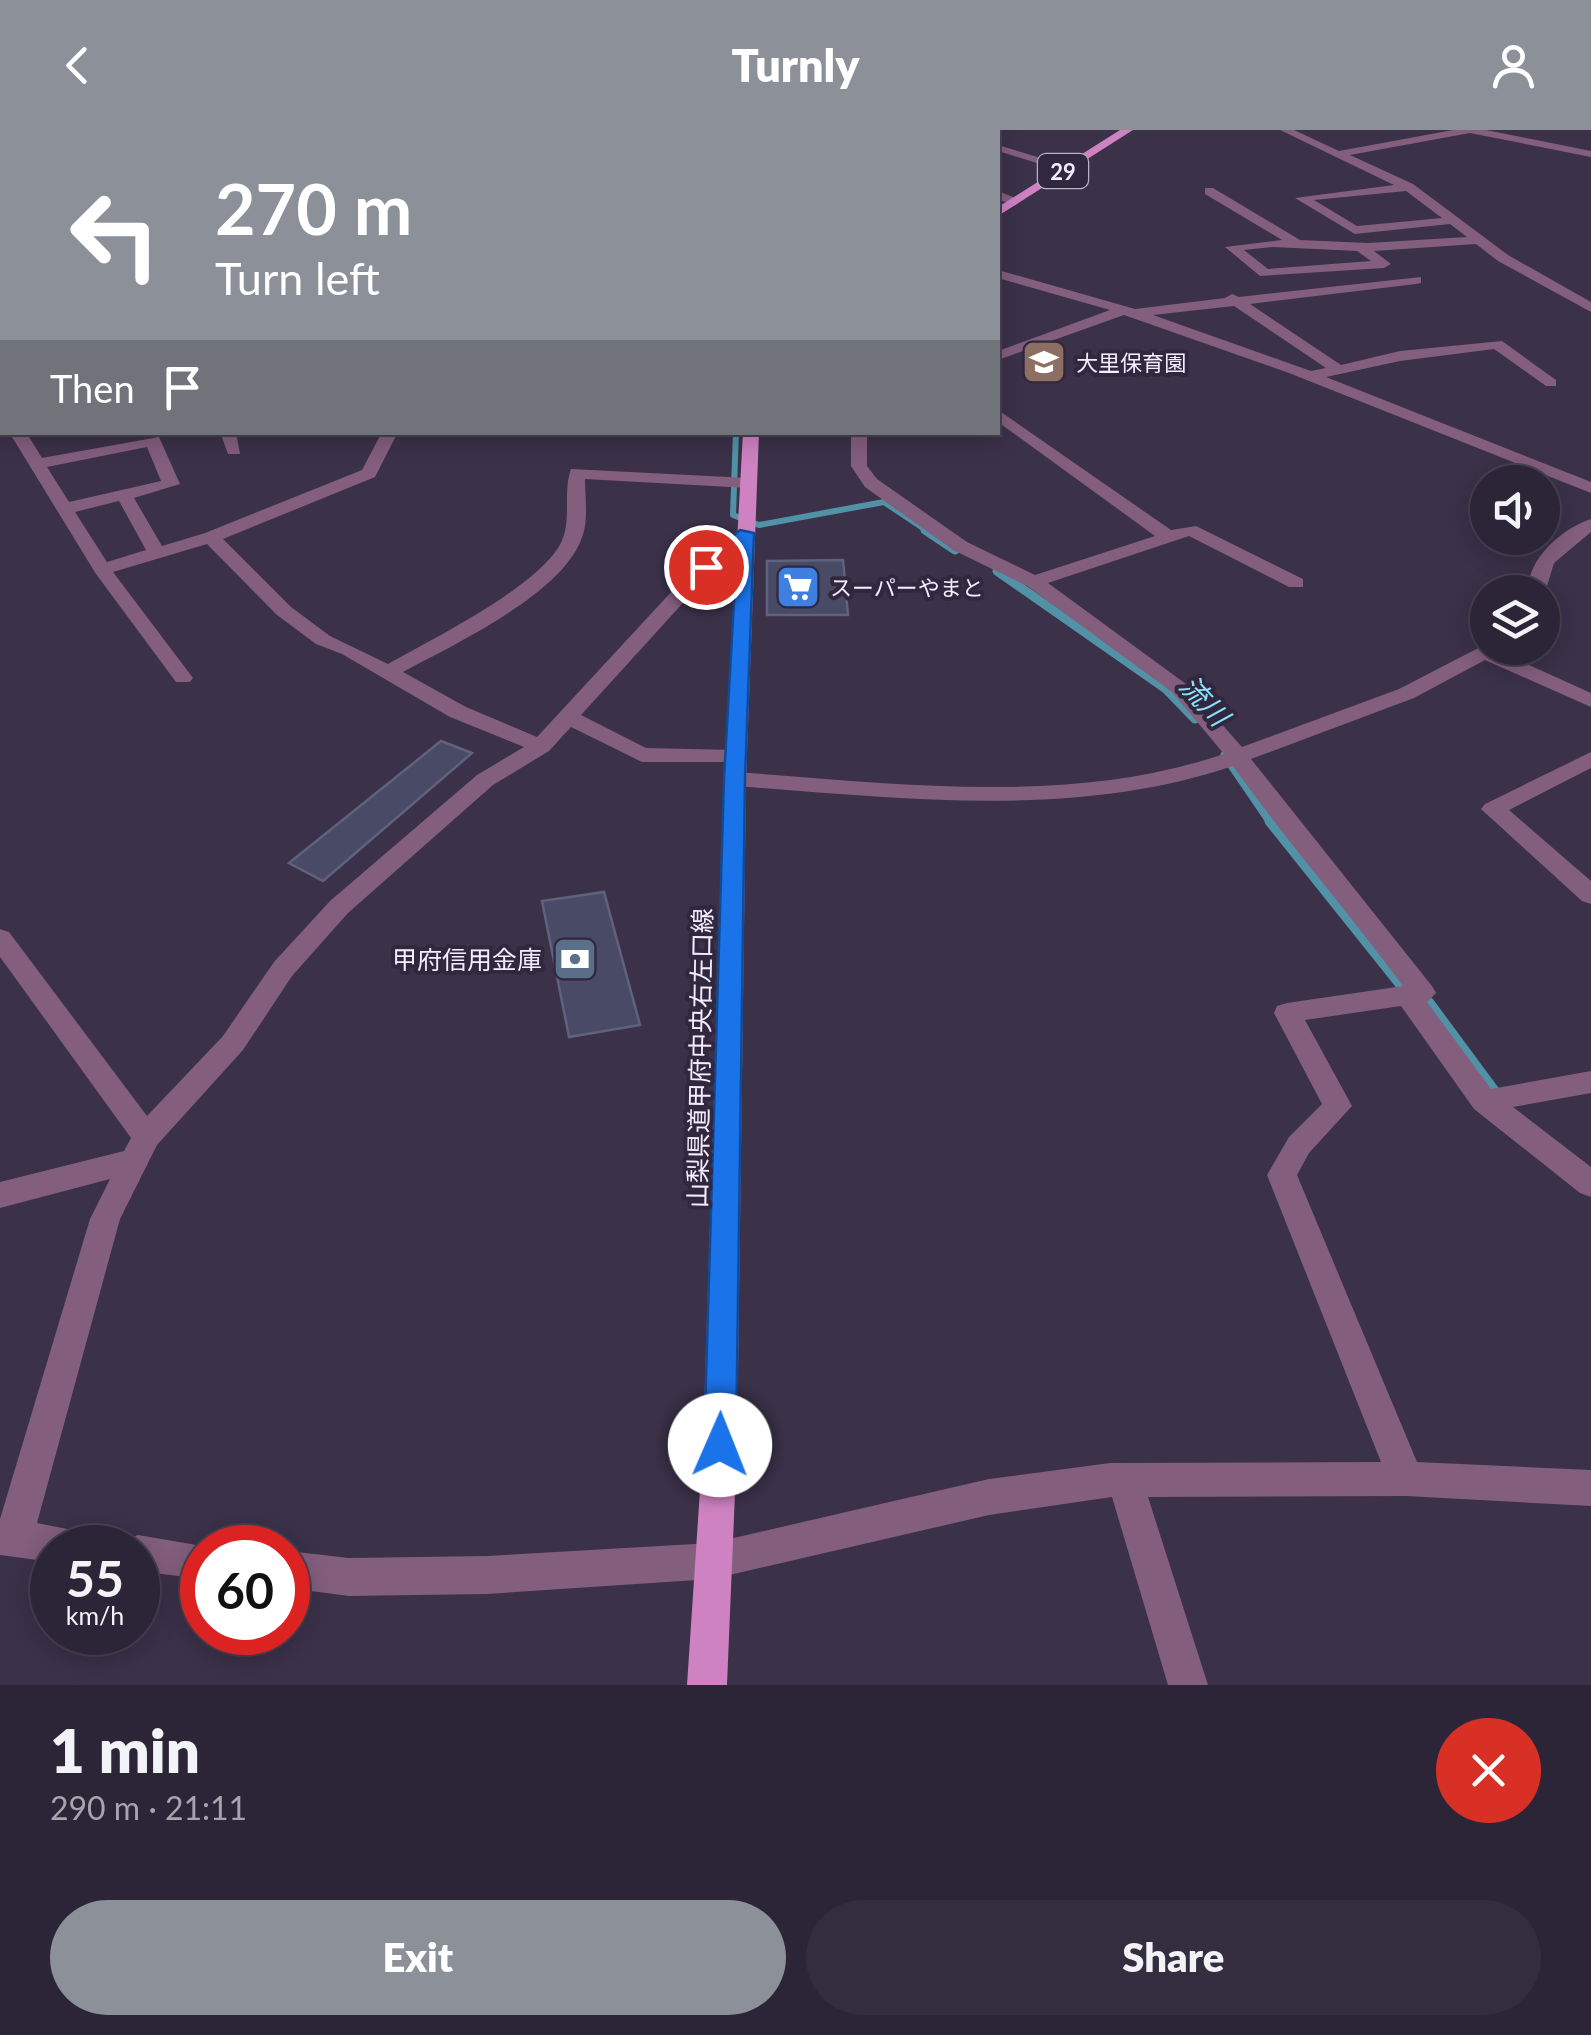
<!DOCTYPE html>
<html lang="en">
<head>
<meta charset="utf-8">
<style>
	body { margin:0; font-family:Lato,"Noto Sans JP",sans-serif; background:#342d3f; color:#f1f3f6; height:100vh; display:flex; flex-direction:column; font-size:38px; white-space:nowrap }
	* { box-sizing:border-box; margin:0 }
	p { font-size:32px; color:#a6a5ad }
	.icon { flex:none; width:55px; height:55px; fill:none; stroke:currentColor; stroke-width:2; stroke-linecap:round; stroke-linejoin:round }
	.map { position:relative; height:1555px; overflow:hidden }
	.drawer { display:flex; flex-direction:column; background:#2c2537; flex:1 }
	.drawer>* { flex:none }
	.top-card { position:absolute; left:0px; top:0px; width:1000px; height:305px; box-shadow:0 5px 25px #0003,0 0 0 2px #484252; background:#8c9099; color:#fff; overflow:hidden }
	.buttons { position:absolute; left:1470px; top:335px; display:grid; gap:20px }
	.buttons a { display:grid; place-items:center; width:90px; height:90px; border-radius:50%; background:#2c2537; box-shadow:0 5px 25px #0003,0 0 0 2px #484252; font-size:50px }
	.speed { position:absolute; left:30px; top:1395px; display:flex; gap:20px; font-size:50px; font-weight:700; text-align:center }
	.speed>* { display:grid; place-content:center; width:130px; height:130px; border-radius:50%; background:#2c2537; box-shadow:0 5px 25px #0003,0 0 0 2px #484252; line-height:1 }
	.speed small { font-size:25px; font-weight:400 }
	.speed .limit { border:15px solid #d22; background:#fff; color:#111 }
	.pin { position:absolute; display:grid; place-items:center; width:85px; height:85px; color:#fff; margin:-42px; border:5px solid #fff; border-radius:50%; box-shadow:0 2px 10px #0007 }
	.me { position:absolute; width:110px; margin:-55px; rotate:1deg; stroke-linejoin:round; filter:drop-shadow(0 0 8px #0008) }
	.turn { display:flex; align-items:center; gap:35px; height:210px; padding:0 50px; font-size:45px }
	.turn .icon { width:130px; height:130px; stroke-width:2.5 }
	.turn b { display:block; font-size:70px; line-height:85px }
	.then { display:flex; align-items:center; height:95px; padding:0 50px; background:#0003; gap:20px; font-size:38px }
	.round { display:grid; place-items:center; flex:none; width:105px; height:105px; border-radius:52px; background:#342d3f }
	.head { display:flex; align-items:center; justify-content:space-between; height:170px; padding:0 50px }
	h1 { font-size:60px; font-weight:800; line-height:75px }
	.cta { display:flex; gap:20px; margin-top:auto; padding:20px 50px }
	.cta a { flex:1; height:115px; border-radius:60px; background:#8c9099; color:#fff; font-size:40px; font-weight:800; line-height:115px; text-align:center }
	.cta a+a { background:#342d3f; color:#f1f3f6 }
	header { display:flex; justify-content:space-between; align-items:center; height:130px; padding:0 50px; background:#8c9099; color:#fff; font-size:45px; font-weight:800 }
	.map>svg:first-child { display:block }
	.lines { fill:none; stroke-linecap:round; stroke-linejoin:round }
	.stream-far2 { stroke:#5292a6; stroke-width:6 }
	.stream-far1 { stroke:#5292a6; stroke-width:9 }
	.stream { stroke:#5292a6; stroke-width:11 }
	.building { fill:#494a65; stroke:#60627d; stroke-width:2.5 }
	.minor { fill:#835e7d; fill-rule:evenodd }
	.major { fill:#ce82c1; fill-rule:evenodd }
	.route { fill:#1a73e8; stroke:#114b97; stroke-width:2.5 }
	.labels { text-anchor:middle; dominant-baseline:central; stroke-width:8; stroke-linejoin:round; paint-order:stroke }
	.shield { fill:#31273e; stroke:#bab2c4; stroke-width:2.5 }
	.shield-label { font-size:22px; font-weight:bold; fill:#f4edfd }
	.far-poi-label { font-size:22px; fill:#f4edfd; stroke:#31273e; text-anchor:start }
	.poi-label { font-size:25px; fill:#f4edfd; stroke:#31273e; text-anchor:end }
	.street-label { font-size:25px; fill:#f4edfd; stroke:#31273e }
	.water-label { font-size:28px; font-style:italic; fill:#8ae2fb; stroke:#31273e }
</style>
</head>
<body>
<header><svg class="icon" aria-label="back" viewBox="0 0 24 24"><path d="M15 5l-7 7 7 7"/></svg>Turnly<svg class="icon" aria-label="person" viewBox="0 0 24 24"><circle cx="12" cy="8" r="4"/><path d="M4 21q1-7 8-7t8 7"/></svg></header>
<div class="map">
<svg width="1591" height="1555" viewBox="0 0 1591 1555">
	<rect width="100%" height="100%" fill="#3b3149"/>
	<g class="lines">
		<path class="stream-far2" d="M 736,302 L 733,385 L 759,395 L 884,372 L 929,402"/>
		<path class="stream-far1" d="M 925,400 L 955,420
			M 997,441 L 1166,559 L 1195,589
			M 1225,625 L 1272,694"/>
		<path class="stream" d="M 1270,691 L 1402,856 L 1429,873 L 1500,969"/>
	</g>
	<path class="building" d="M 843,430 L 848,485 L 767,485 L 767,431 Z
		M 441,611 L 472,623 L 323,751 L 289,733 Z
		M 604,762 L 640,895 L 569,907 L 542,771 Z"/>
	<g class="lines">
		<path class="minor" d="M 363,0 L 378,0 L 379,2 L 365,2 Z
			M 478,0 L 491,0 L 492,2 L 480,2 Z
			M 722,0 L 734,0 L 735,2 L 723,2 Z
			M 935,0 L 952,0 L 953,2 L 937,2 Z
			M 1280,0 L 1294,0 L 1339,21 L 1453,0 L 1486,0 L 1591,21 L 1591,27 L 1470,3 L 1350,25 L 1413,54 L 1508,125 L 1591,172 L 1591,182 L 1498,131 L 1476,114 L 1374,121 L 1391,134 L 1384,138 L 1260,146 L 1225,117 L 1282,110 L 1205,64 L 1205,58 L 1213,58 L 1300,110 L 1368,113 L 1467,107 L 1450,94 L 1355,104 L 1295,68 L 1394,55 ZM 1406,61 L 1442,88 L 1357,96 L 1314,70 ZM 1273,117 L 1357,121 L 1371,131 L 1268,139 L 1244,120 Z
			M 0,2 L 5,2 L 0,9 Z
			M 998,15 L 1070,37 L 1072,39 L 1066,42 L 998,21 Z
			M 0,55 L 2,56 L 2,62 L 0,63 Z
			M 998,61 L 1018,69 L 1020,72 L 1014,76 L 998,69 Z
			M 2,85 L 2,93 L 0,94 L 0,86 Z
			M 2,108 L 2,116 L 0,117 L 0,109 Z
			M 998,140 L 1135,179 L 1225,168 L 1232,164 L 1239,167 L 1421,147 L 1421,153 L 1416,154 L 1250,174 L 1341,235 L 1400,221 L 1502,211 L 1556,250 L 1556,256 L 1546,256 L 1494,219 L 1400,231 L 1326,247 L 1591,352 L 1591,363 L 1289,243 L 1124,185 L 998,230 L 998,221 L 1110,180 L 998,148 ZM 1234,176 L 1326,238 L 1311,241 L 1153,185 Z
			M 2,276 L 2,286 L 0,287 L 0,277 Z
			M 998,280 L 1171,400 L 1196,396 L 1303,449 L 1303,457 L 1289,457 L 1189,406 L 1048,453 L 1186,554 L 1242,617 L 1399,559 L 1488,513 L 1488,518 L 1500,518 L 1498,521 L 1591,563 L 1591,577 L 1485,530 L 1414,568 L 1251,629 L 1432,856 L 1436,863 L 1427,872 L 1491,959 L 1591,941 L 1591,963 L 1513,977 L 1591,1037 L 1591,1067 L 1580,1063 L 1474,979 L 1401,876 L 1305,890 L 1352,976 L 1309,1023 L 1297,1045 L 1417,1332 L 1591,1340 L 1591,1376 L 1406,1366 L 1148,1367 L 1208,1555 L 1168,1555 L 1112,1367 L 989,1385 L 712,1449 L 487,1464 L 349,1466 L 288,1458 L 288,1421 L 349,1428 L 487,1426 L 712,1413 L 989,1349 L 1110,1333 L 1381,1332 L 1267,1045 L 1289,1007 L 1322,974 L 1274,883 L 1277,876 L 1287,873 L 1403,856 C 1348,781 1287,712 1233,636 C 1073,690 900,668 735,656 L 724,649 L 735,642 C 896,653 1068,677 1224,624 L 1172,562 L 1027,456 L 953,420 L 865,357 L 851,336 L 851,302 L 867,302 L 867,336 L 877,349 L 967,412 L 1035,445 L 1155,406 L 998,292 Z
			M 9,302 L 26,302 L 42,328 L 159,307 L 180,354 L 134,368 L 162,416 L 205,403 L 362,340 L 382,302 L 398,302 L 375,347 L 223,409 L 291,477 L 330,506 L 388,534 C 430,510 547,453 563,408 C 571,386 563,361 571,339 L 748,348 L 757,353 L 748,358 L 585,349 C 585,368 589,392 581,410 C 559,466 454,514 403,542 L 466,577 L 537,607 L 698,433 L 740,399 L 755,403 L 712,441 L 581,585 L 646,618 L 736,620 L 747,627 L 744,632 L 642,632 L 571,597 L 549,621 L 493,655 L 348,783 L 292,846 L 243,920 L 157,1015 L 120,1089 L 37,1393 L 98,1405 L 103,1418 L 52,1418 L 52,1432 L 0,1425 L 0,1389 L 90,1089 L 110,1049 L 0,1078 L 0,1052 L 124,1021 L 131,1008 L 0,827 L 0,799 L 9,802 L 147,986 L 223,906 L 274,832 L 330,771 L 477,645 L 524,617 L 450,587 L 342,524 L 316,514 L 277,485 L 207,414 L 113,442 L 193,548 L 190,552 L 176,552 L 96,444 ZM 147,317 L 161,351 L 69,372 L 47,337 ZM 119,371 L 146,420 L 107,432 L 75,382 Z
			M 220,302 L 236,302 L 240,324 L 228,324 Z
			M 1591,389 L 1591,402 L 1554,433 L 1544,466 L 1542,462 L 1528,462 C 1527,429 1561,399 1591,389 Z
			M 1591,622 L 1591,638 L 1509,680 L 1591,751 L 1591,774 L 1582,771 L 1481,679 L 1485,674 Z
			M 138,1405 L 214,1418 L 202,1418 L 202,1449 L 138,1441 L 138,1418 L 122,1418 L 125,1410 Z"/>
		<path class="major" d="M 1120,0 L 1133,0 L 998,86 L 998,77 Z
			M 743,302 L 759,302 L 746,649 L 737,1315 L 727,1555 L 687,1555 L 703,1315 L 724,649 Z"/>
	</g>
	<path class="route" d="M 740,400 L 754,403 L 745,649 L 736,1315 L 731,1326 L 720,1330 L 709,1326 L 704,1315 L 724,649 L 737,419 L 712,441 L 697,437 Z"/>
	<defs>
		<symbol id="school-square" viewBox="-11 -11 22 22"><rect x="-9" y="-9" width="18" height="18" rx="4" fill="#8d6e63" stroke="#31273e"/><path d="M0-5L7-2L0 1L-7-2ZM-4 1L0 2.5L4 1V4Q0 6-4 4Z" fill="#fff"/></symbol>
		<symbol id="supermarket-square" viewBox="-11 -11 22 22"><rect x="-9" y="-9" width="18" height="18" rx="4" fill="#3f7fe0" stroke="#31273e"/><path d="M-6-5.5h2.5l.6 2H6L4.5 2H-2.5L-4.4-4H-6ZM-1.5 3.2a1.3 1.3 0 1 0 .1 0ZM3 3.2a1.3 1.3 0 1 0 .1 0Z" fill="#fff"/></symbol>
		<symbol id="bank-square" viewBox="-11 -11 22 22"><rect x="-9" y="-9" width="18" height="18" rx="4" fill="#5c6f8a" stroke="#31273e"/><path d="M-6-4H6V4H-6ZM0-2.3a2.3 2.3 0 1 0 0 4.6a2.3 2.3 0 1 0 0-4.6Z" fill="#fff"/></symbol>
	</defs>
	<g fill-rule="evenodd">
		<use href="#school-square" x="1019" y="207" width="50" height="50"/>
		<use href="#supermarket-square" x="773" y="432" width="50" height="50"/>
		<use href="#bank-square" x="550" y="804" width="50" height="50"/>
	</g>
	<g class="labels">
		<rect class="shield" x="1038" y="24" width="50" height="34" rx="8"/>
		<g class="shield-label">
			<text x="1063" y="41">29</text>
		</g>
		<g class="far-poi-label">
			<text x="1076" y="232">大里保育園</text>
			<text x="830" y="457">スーパーやまと</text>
		</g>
		<g class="poi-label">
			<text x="542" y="829">甲府信用金庫</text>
		</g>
		<g class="street-label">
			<text transform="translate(699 928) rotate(-89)">山梨県道甲府中央右左口線</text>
		</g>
		<g class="water-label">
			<text transform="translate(1205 570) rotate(47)">流川</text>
		</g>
	</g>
</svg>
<div class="buttons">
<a><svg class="icon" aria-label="sound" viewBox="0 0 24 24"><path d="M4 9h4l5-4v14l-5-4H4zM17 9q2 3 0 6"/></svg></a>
<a><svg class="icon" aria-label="layers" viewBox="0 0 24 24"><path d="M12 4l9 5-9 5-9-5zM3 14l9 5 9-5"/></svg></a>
</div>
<div class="speed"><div>55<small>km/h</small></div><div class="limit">60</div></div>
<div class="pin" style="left:706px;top:437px;background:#d93025"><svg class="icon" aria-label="arrive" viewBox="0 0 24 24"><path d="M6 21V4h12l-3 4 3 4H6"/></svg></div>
<svg class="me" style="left:720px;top:1315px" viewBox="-20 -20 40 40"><circle r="19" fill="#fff"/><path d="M0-13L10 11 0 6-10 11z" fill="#1a73e8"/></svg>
<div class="top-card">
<div class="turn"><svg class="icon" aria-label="left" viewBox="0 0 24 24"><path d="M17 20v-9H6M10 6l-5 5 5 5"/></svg><div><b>270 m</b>Turn left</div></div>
<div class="then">Then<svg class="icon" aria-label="arrive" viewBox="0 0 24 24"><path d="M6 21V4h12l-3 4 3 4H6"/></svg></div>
</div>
</div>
<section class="drawer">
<div class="head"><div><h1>1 min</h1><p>290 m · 21:11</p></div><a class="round" style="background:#d93025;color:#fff"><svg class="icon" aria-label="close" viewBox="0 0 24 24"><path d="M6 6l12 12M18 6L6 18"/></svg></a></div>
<div class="cta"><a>Exit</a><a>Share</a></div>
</section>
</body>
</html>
